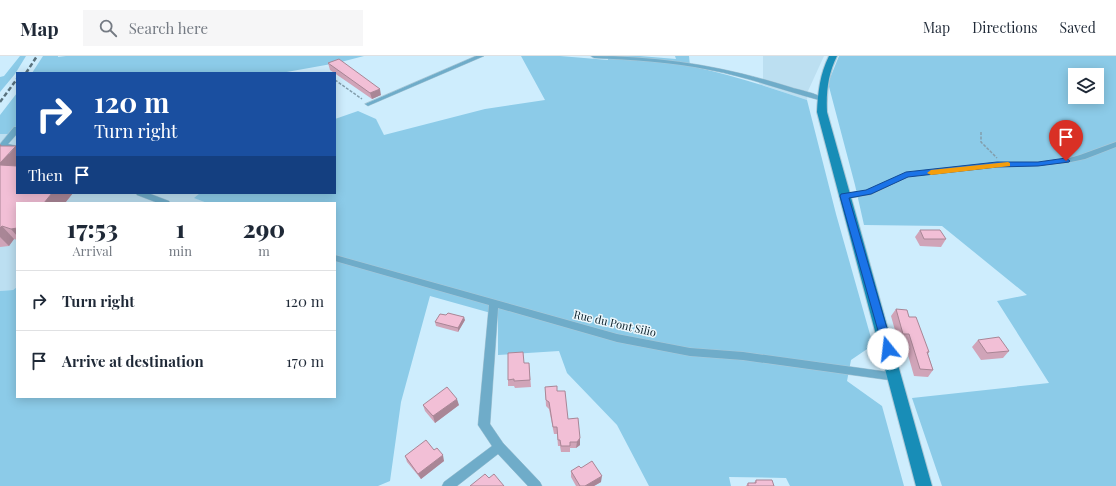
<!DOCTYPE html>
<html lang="en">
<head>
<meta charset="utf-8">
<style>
	body { margin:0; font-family:"Playfair Display",serif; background:#f6f6f7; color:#1f2937; height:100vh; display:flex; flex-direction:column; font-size:15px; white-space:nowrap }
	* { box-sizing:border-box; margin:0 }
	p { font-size:13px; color:#747a83 }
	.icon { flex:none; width:22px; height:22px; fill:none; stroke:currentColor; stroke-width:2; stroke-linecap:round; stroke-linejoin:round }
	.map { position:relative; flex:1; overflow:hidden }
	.details { position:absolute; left:16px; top:146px; width:320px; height:196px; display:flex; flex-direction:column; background:#fff; border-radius:0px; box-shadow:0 2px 10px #0003 }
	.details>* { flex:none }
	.hud { position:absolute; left:16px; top:16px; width:320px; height:122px; border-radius:0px; box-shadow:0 2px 10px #0003; background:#1a4fa0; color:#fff; overflow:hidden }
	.buttons { position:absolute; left:1068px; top:12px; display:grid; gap:8px }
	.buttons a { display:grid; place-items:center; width:36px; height:36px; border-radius:0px; background:#fff; box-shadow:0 2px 10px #0003; font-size:20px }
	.pin { position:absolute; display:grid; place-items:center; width:34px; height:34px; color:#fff; margin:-41px -17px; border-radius:50% 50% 50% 0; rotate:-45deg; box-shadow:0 0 4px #0007 }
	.pin .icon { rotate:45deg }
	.me { position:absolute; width:44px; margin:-22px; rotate:344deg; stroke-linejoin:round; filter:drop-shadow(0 0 3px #0008) }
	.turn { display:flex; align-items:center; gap:14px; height:84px; padding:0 12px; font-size:18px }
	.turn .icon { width:52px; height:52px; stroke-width:2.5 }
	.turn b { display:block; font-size:28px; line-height:34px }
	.then { display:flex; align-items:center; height:38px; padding:0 12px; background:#0003; gap:8px; font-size:15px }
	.eta { display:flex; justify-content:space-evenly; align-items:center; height:68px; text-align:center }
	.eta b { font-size:24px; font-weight:800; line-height:28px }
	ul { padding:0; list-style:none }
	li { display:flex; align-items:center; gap:12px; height:60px; padding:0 12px; border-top:1px solid #e0e1e3 }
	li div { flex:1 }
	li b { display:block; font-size:15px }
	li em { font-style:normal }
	header { display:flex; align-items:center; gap:24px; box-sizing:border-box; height:56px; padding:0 20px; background:#fff; border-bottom:1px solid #e0e1e3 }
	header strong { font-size:19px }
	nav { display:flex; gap:22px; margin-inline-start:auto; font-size:14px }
	.search { width:280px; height:36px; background:#f6f6f7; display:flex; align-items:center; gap:10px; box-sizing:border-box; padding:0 14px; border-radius:0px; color:#747a83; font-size:15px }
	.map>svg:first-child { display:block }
	.built { fill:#bcdff1 }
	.green { fill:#8ccbe8; fill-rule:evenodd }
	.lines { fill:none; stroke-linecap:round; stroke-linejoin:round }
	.minor-casing { stroke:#abc8d7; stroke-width:1 }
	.secondary-casing { stroke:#abc8d7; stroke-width:2 }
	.path { stroke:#839eac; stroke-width:1.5; stroke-dasharray:3 1.5; stroke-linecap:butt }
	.minor { fill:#6facc9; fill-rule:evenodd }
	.secondary { fill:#188db7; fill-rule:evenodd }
	.rail { stroke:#59727e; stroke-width:2.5; stroke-dasharray:4.5 2.5; stroke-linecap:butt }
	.wall { fill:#d0a4b8 }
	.shaded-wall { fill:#a98696 }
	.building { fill:#f2bfd6; stroke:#a98696 }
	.route { fill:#1a73e8; stroke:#114b97 }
	.slow { fill:#f59e0b }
	.labels { text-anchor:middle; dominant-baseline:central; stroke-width:3; stroke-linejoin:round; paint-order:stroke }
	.street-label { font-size:11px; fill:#0d222c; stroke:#ecf7fc }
</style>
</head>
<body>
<header>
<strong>Map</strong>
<div class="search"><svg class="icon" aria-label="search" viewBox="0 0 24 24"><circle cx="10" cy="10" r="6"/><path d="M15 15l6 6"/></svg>Search here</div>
<nav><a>Map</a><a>Directions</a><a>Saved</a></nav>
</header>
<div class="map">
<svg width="1116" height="430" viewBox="0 0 1116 430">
	<rect width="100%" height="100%" fill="#ceedfd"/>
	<path class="built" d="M 763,0 L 824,0 L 808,35 L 807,44 L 759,28 L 763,22 Z
		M 0,78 L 17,78 L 17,137 L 200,137 L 195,142 L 207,147 L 17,147 L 17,231 L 13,234 L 0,235 Z"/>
	<path class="green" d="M 20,0 L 26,0 L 15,18 L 0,36 L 0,21 L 4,20 Z
		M 43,0 L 58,0 L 58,1 L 66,0 L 364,0 L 337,7 L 281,17 L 32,17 Z
		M 521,0 L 560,0 L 608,4 L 608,0 L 640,0 L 676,3 L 675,0 L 689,0 L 690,10 C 730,18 768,31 807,44 L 836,158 L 873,289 L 851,304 L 847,325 L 882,350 L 904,430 L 790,430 L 786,422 L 729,421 L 731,430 L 649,430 L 617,369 L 567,317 L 559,295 L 498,299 L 498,259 L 430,240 L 401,346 L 390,425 L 378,430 L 0,430 L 0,235 L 13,234 L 17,231 L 17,341 L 335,341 L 335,147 L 207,147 L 194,142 L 200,137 L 335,137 L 335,63 L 358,55 L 376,63 L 384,79 L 485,53 L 545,44 Z
		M 839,0 L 1116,0 L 1116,430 L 942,430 L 912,342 L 1049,327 L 997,245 L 1027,239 L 942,170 L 864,169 L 855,129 L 828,27 ZM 1075,19 L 1097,19 L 1097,41 L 1075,41 Z
		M 17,37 L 17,78 L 0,78 L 0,59 Z"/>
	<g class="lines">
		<defs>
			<path id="minor" d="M 476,0 L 484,0 L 370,49 L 368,50 L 365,48 Z
				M 591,0 C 662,0 722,10 790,31 C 799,34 817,37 824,43 L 821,45 L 819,44 C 782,34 747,21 710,14 C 672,6 633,4 594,2 Z
				M 14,71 L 17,71 L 17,78 L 8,88 L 17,90 L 17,94 L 0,92 L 0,88 Z
				M 1116,86 L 1116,91 L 1085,103 L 1066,107 L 1038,110 L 997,111 L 908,121 L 871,139 L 844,143 L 840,140 L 844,137 L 866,135 L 906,117 L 997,107 L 1038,106 L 1066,103 L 1080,99 Z
				M 136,137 L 148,137 L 169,145 L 170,147 L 158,147 L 137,139 Z
				M 335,199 L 617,278 L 690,292 L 743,296 L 896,317 L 900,318 L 901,321 L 900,324 L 896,325 L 743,304 L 690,300 L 617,286 L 498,252 L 490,368 L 503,387 L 540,426 L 542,430 L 528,430 L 498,398 L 457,430 L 442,430 L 444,426 L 492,390 L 478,369 L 489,249 L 335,205 Z"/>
			<path id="secondary" d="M 829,0 L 837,0 C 828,18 826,36 827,56 L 932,430 L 916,430 L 817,56 C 818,36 820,18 829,0 Z"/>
		</defs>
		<use href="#minor" class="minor-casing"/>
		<use href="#secondary" class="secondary-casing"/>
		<path class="path" d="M 335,24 L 362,43
			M 981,76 L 981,86 L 997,102"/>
		<use href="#minor" class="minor"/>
		<use href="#secondary" class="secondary"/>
		<path class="rail" d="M 26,17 L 37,0
			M 0,46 L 17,23"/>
	</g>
	<path class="wall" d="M 328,7 L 381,39 L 372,43 L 330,14 Z
		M 0,88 L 17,137 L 73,137 L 65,147 L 17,147 L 17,184 L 14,183 L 9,190 L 0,191 Z
		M 920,174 L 946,183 L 941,191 L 920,190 L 915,181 Z
		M 896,253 L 909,261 L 929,296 L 928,298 L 933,314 L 928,321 L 914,320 L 904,285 L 898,285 L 891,260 Z
		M 446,259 L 465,264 L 458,276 L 436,270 L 435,266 Z
		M 978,284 L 1009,295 L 1003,302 L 981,304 L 972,291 Z
		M 524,307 L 529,307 L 531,331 L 515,332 L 514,330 L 508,330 L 508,324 Z
		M 545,331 L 557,335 L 568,363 L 580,382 L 580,389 L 576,392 L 570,392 L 570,396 L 561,396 L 560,390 L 558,390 L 557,378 L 554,378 L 549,353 L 546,350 Z
		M 423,349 L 459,349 L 435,367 L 425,355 Z
		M 434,394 L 444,405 L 421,423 L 407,406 L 405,400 Z
		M 581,412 L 601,426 L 594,430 L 576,430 L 571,421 L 571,415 Z
		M 756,424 L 774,430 L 746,430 L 748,427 L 754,427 Z"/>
	<path class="shaded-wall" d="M 380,33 L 381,39 L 372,43 L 370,37 Z
		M 0,88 L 9,98 L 16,90 L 17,91 L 17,114 L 0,111 Z
		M 52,137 L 73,137 L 65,147 L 44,147 Z
		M 2,170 L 14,183 L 9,190 L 0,181 L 0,172 Z
		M 17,172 L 17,180 L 11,173 Z
		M 464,261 L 465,264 L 458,276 L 458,272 Z
		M 457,343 L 459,349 L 435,367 L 433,360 Z
		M 580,382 L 580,389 L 576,392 L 577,386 Z
		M 443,399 L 444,405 L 421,423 L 418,418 Z
		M 602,420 L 601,426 L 594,430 L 585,430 Z"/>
	<path class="building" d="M 339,3 L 380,33 L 370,37 L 328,7 Z
		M 0,90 L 16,90 L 0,107 Z
		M 0,109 L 17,110 L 17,137 L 52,137 L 44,147 L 17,147 L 17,172 L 11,173 L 2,170 L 0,172 Z
		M 920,174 L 940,174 L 946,183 L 924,183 Z
		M 896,253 L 907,254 L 909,261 L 916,261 L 929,296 L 927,296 L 933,314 L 920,313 L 909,278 L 903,278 Z
		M 448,257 L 464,261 L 458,272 L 435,266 L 440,258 L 446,259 Z
		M 999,281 L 1009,295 L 987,297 L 978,284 Z
		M 523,296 L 524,307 L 529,307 L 530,324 L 514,325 L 514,323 L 508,324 L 508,297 Z
		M 557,330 L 557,335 L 565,335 L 568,363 L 578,362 L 580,382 L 577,386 L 570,386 L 570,390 L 561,390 L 560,384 L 558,384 L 557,371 L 553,371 L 549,346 L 546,344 L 545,331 Z
		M 447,331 L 457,343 L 433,360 L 423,349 Z
		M 426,384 L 434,394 L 437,392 L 443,399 L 418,418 L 405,400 Z
		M 592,405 L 602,420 L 585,430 L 580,430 L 571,415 L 579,410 L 581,412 Z
		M 485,418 L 489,422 L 494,418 L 504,430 L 470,430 Z
		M 756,424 L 772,424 L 774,430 L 748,430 L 748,427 L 756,427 Z"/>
	<path class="route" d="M 1066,102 L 1070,105 L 1069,106 L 1038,110 L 997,111 L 908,121 L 871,138 L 849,142 L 893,293 L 891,296 L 888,297 L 884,296 L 840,140 L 841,138 L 866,134 L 906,116 L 997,106 L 1038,106 Z"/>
	<path class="slow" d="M 1008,106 L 1010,107 L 1010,110 L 931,119 L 927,117 L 931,114 Z"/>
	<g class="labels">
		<g class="street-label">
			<text transform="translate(615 267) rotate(13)">Rue du Pont Silio</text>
		</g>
	</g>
</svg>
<div class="buttons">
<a><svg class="icon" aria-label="layers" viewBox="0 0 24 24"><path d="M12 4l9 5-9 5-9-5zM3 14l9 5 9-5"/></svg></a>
</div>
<div class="pin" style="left:1066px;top:105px;background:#d93025"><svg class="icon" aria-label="arrive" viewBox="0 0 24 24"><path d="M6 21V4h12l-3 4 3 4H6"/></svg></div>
<svg class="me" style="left:888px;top:293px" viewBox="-20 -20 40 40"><circle r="19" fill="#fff"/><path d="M0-13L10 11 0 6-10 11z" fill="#1a73e8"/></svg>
<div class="hud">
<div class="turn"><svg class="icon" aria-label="right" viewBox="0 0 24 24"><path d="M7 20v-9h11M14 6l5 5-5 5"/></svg><div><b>120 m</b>Turn right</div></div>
<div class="then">Then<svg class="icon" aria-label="arrive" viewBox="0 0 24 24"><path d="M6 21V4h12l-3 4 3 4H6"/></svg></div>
</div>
<section class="details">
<div class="eta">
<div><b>17:53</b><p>Arrival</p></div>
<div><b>1</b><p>min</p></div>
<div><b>290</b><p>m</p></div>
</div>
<ul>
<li><svg class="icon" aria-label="right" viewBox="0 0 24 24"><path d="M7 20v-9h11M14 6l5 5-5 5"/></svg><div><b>Turn right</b></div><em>120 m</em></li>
<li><svg class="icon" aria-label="arrive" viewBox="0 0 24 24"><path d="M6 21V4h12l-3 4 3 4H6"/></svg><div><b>Arrive at destination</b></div><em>170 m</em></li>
</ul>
</section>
</div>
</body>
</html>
